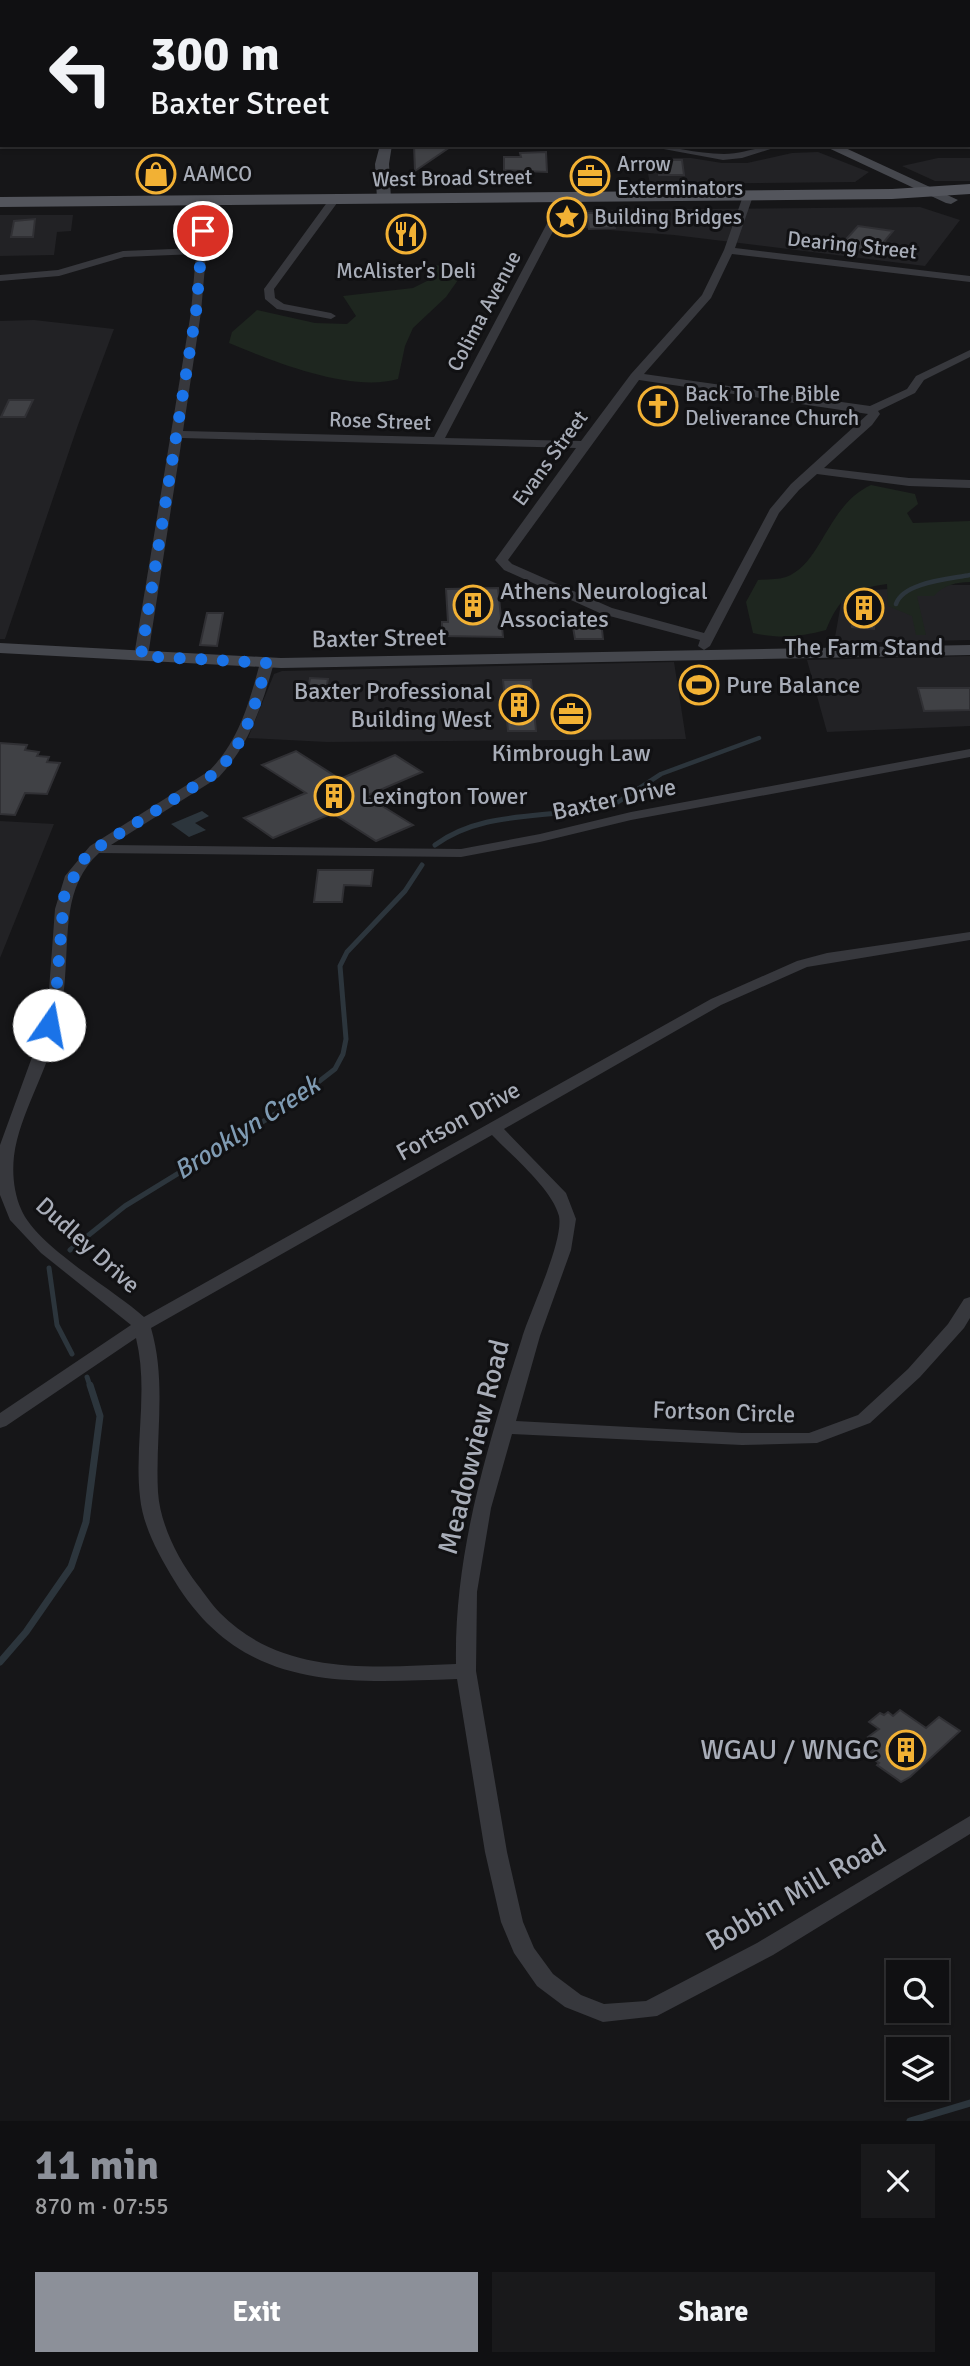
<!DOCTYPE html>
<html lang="en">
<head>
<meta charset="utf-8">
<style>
	body { margin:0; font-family:Signika,sans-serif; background:#19191b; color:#f1f3f6; height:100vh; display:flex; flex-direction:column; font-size:26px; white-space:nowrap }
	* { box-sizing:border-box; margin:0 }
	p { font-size:23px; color:#9c9d9f }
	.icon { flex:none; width:38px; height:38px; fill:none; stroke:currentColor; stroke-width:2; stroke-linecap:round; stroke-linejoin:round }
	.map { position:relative; height:2121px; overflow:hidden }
	.details { display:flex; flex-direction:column; background:#101012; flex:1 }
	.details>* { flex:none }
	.top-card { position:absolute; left:0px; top:0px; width:971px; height:147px; box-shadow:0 2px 5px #0004,0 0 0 2px #303032; background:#101012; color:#f1f3f6; overflow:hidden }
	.controls { position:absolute; left:886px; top:1960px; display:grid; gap:14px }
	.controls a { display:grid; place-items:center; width:63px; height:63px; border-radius:0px; background:#101012; box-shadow:0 2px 5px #0004,0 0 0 2px #303032; font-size:35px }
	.pin { position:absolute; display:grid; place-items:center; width:60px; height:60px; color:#fff; margin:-30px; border:4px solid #fff; border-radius:50%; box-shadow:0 2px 7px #0007 }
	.me { position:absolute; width:77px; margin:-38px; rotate:12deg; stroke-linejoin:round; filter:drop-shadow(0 0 5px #0008) }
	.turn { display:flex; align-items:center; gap:24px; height:147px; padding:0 35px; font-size:32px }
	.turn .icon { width:91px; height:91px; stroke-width:2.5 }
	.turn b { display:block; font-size:49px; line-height:60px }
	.round { display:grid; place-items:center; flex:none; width:74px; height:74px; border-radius:0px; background:#19191b }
	.overview { display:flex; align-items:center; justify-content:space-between; height:119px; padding:0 35px }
	h1 { font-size:42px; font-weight:700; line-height:52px; color:#8c9099 }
	.button { display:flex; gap:14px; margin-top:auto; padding:14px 35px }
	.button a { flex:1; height:80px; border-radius:0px; background:#8c9099; color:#fff; font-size:28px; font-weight:700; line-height:80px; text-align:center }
	.button a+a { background:#19191b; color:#f1f3f6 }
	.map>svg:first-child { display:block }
	.built { fill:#222225 }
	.green { fill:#1e261f }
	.water { fill:#2c353c }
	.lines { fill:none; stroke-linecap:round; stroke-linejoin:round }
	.stream-far2 { stroke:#2c353c; stroke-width:4.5 }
	.stream-far1 { stroke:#2c353c; stroke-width:5 }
	.stream { stroke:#2c353c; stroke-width:7 }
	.building { fill:#404145; stroke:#303034; stroke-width:2 }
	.street { fill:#37383d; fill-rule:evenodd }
	.secondary { fill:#45474d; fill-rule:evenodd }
	.primary { fill:#53555c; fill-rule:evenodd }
	.route { stroke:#1a73e8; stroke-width:12; stroke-dasharray:0 21.6 }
	.labels { text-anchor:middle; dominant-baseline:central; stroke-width:6; stroke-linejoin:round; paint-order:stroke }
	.far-poi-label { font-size:21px; fill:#a8adb8; stroke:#111113; text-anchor:start }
	.far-street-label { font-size:21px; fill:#a8adb8; stroke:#111113 }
	.poi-label { font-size:24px; fill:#a8adb8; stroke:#111113; text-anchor:start }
	.street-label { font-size:24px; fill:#a8adb8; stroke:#111113 }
	.water-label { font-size:26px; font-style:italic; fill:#7f9bb3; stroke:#111113 }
	.near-street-label { font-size:28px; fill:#a8adb8; stroke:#111113 }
	.near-poi-label { font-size:28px; fill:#a8adb8; stroke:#111113; text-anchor:end }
</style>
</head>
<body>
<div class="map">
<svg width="970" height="2121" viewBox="0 0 970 2121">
	<rect width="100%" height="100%" fill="#161618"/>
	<path class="built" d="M 818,152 L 869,172 L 855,182 L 650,184 L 645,158 L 691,158 L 722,163 L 747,163 L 792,153 Z
		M 938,158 L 970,158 L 970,181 L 935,181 L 902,166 Z
		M 920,207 L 960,220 L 925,266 L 674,235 L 583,228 L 586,210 Z
		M 0,215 L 73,215 L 71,231 L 57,232 L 54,255 L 0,256 Z
		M 34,320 L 114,329 L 78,425 L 5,639 L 0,639 L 0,321 Z
		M 950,585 L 970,585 L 970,640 L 834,643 L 843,592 Z
		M 970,656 L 970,726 L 827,732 L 807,660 Z
		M 674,662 L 686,739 L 327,742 L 248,738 L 274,674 L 282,671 Z
		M 0,821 L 54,824 L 0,958 Z"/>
	<path class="green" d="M 436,265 L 465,270 L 446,297 L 413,328 L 405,346 L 398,379 C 351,393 272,361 229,343 L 232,332 L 257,310 L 315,323 L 347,324 L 356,316 L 343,296 L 413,288 L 429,280 Z
		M 871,485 L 915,494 L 918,504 L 907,513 L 913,523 L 970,521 L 970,582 C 957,582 943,585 934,596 L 917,596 L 926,635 L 916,635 L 912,616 L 888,606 L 887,584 C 851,589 840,596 826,630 C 801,637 779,639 753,633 L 746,602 L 758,580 C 767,579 777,580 786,577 C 822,564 827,505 871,485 Z"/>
	<path class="water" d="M 202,811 L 209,816 L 195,823 L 206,830 L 189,837 L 171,824 Z"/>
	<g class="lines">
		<path class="stream-far2" d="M 896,604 C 903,582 950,579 970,575
			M 583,809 L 618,802 L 661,774 L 759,738"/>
		<path class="stream-far1" d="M 435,845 C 482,811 539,819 593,808
			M 70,1250 L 125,1206 L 285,1108 L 335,1069 L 343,1054 L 346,1039 L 340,966 L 347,952 L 405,891 L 422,865
			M 49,1268 L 57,1325 L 72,1354
			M 87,1377 L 90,1386"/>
		<path class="stream" d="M 0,1662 L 26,1632 L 71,1567 L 86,1522 L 100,1416 L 90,1385
			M 910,2121 L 970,2103"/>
	</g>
	<path class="building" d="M 414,145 L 453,145 L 415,171 Z
		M 546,152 L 547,172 L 504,170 L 504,157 L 521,157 L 520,153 Z
		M 657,160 L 682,160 L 684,175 L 659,175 Z
		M 587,213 L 613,213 L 615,228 L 589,229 Z
		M 229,218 L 228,236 L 214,236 L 215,219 Z
		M 35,219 L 33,237 L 11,237 L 14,221 Z
		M 401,224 L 421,224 L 413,242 L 393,241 Z
		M 858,226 L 893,231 L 875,253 L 839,247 Z
		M 9,400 L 33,400 L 25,417 L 1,417 Z
		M 498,588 L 503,637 L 442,636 L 442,622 L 448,622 L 446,589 Z
		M 854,598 L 876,599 L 874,629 L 852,627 Z
		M 207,613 L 223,613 L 217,646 L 200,645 Z
		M 601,620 L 603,639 L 575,639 L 572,621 Z
		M 310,678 L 328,679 L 325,696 L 307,695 Z
		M 503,680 L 531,680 L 536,731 L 508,731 Z
		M 918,688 L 970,688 L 970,710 L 924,711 Z
		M 0,743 L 27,745 L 25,750 L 39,752 L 37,756 L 49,757 L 47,762 L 60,763 L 47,794 L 25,793 L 15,815 L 0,814 Z
		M 296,751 L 340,779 L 395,755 L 422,772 L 366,796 L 413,825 L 376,841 L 335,815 L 328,815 L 273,838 L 244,818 L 306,793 L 262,765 Z
		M 318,870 L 373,870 L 371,886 L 344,885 L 342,902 L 314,902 Z
		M 900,1710 L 926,1728 L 939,1717 L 960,1731 L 910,1777 L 901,1782 L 877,1765 L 879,1763 L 867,1755 L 879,1745 L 868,1737 L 879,1729 L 869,1722 L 880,1713 L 884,1715 L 888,1712 L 893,1716 Z"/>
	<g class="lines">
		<path class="street" d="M 269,0 L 283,0 L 267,2 Z
			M 482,0 L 493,0 L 494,2 L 483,2 Z
			M 579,0 L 592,0 L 578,2 Z
			M 920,0 L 931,0 L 932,2 L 921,2 Z
			M 0,31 L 2,32 L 2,38 L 0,37 Z
			M 0,54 L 2,54 L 2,60 L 0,60 Z
			M 642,145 C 670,145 696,154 724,154 C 744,154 762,145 783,145 L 742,158 L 723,160 Z
			M 748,193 L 753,196 L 735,248 L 970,276 L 970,282 L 732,254 L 711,298 L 644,374 L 870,406 L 907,389 L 916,376 L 970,350 L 970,357 L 924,380 L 915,393 L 878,411 L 880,414 L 872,425 L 824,468 L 909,478 L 970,480 L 970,488 L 909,486 L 817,474 L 799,490 L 779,513 L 710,646 L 704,650 L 698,646 L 700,640 L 602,614 L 504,570 L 495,560 L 576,448 L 182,438 L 148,656 L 141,660 L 136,659 L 134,656 L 191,312 L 196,254 L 124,257 L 59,276 L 0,281 L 0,275 L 58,270 L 123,251 L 197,248 L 202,200 L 211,198 L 201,312 L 183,431 L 434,437 L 561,197 L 570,195 L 571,197 L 445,438 L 581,441 L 631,374 L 702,295 L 724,250 L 743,196 ZM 639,380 L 868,414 L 791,484 L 770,509 L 704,633 L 612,608 L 512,564 L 508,560 Z
			M 335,196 L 340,199 L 274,289 L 275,298 L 284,304 L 331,313 L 336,316 L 331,319 L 277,309 L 265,299 L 264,289 L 331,197 Z
			M 267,659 L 274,663 C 262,705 250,744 219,777 L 111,845 L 461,849 L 540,834 L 631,812 L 970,749 L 970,757 L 631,820 L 540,842 L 461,857 L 99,853 C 63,886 69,933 65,978 C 64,995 60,1013 56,1030 C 47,1074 20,1112 14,1156 C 12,1174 14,1193 21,1209 C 36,1246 113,1289 144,1317 L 711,999 L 797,961 L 827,953 L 970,932 L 970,940 L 807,967 L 721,1005 L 504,1129 L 566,1193 L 576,1219 L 571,1250 L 540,1336 L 516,1421 L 742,1433 L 809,1433 L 858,1415 L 908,1369 L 948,1324 L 964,1299 L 970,1297 L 970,1318 L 964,1328 L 920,1377 L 870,1423 L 817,1443 L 742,1445 L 512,1434 L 491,1508 L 477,1592 L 476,1671 L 507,1852 L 523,1922 L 534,1948 L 553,1974 L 581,1995 L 604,2004 L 646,2001 L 757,1943 L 970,1816 L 970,1834 L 773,1955 L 657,2016 L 603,2022 L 565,2007 L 537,1986 L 514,1953 L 501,1922 L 485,1852 L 457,1679 C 343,1683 242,1692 174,1580 C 159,1555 143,1527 140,1497 C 134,1444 149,1391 136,1338 L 6,1426 L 0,1428 L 0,1413 L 131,1325 L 41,1253 L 10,1220 L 0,1195 L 0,1145 L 39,1038 L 49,990 L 55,909 L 65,876 L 90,846 L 209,771 C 239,741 249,703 260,663 ZM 492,1135 C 512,1156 552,1189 559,1216 C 564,1241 530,1311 522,1338 C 488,1444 454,1552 456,1664 C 374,1667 283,1677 220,1613 C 212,1605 205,1594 197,1584 C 178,1559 160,1524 158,1492 C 155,1437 167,1383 151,1328 Z"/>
		<path class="secondary" d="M 250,0 L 265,0 L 267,2 L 251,2 Z
			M 807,0 L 824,0 L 805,2 Z
			M 380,145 L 392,145 L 389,164 L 391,199 L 384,203 L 377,199 L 375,164 Z
			M 822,145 L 839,145 L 958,200 L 951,204 L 946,203 Z
			M 0,643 L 281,658 L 970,645 L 970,655 L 281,668 L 0,653 Z"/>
		<path class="primary" d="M 970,184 L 970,194 L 892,199 L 0,207 L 0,197 L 892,189 Z"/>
	</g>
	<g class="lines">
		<path class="route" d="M 49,1025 L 56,995 L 64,897 L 81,862 L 95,849 L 214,774 C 246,745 255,704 267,663 L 141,656 L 196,312 L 203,231"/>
	</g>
	<defs>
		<symbol id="shop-ring" viewBox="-11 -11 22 22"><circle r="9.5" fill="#111113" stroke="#f2b134" stroke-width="1.5"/><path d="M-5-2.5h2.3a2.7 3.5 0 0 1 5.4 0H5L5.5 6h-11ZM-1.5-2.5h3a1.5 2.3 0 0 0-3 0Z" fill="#f2b134"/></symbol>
		<symbol id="office-ring" viewBox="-11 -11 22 22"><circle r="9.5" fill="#111113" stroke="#f2b134" stroke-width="1.5"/><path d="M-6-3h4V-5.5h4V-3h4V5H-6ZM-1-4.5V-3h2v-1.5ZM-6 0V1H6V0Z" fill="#f2b134"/></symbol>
		<symbol id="sight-ring" viewBox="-11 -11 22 22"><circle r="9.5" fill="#111113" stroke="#f2b134" stroke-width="1.5"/><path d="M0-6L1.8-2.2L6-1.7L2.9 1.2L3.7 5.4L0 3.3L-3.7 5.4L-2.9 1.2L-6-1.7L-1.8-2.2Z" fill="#f2b134"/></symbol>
		<symbol id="restaurant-ring" viewBox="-11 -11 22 22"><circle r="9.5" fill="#111113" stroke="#f2b134" stroke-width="1.5"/><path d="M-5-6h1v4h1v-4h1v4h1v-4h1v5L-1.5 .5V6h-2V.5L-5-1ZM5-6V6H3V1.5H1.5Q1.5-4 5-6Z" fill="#f2b134"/></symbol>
		<symbol id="church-ring" viewBox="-11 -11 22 22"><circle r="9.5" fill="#111113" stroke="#f2b134" stroke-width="1.5"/><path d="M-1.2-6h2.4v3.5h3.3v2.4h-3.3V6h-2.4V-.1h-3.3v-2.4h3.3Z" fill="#f2b134"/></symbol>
		<symbol id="building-ring" viewBox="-11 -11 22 22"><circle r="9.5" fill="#111113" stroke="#f2b134" stroke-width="1.5"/><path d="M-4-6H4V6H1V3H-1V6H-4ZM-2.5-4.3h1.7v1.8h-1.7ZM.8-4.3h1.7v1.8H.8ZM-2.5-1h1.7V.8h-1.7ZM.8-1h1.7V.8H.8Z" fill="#f2b134"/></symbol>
		<symbol id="stadium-ring" viewBox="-11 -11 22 22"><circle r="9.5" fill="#111113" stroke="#f2b134" stroke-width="1.5"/><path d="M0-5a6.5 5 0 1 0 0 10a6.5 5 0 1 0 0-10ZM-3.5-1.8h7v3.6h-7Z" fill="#f2b134"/></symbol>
	</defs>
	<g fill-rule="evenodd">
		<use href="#shop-ring" x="134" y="152" width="44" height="44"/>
		<use href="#office-ring" x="568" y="154" width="44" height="44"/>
		<use href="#sight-ring" x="545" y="195" width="44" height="44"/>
		<use href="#restaurant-ring" x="384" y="212" width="44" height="44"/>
		<use href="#church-ring" x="636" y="384" width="44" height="44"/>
		<use href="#building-ring" x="451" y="583" width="44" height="44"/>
		<use href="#building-ring" x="842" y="586" width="44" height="44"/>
		<use href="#stadium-ring" x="677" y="663" width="44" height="44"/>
		<use href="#building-ring" x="497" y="683" width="44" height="44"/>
		<use href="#office-ring" x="549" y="692" width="44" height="44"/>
		<use href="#building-ring" x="312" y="774" width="44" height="44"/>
		<use href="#building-ring" x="884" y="1728" width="44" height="44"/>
	</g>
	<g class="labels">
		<g class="far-poi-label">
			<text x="617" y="164">Arrow<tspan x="617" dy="24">Exterminators</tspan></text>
			<text x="183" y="174">AAMCO</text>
			<text x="594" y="217">Building Bridges</text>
			<text x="406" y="271" text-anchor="middle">McAlister's Deli</text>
			<text x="685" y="394">Back To The Bible<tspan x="685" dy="24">Deliverance Church</tspan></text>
		</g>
		<g class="far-street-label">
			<text transform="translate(452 178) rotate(-1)">West Broad Street</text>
			<text transform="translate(852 245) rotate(6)">Dearing Street</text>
			<text transform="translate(484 311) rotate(-62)">Colima Avenue</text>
			<text transform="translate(380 421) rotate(2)">Rose Street</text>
			<text transform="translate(550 458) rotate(-54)">Evans Street</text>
		</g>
		<g class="poi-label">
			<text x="500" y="591">Athens Neurological<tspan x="500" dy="28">Associates</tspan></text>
			<text x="864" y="647" text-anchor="middle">The Farm Stand</text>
			<text x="726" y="685">Pure Balance</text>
			<text x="492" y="691" text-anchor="end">Baxter Professional<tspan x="492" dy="28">Building West</tspan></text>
			<text x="571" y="753" text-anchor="middle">Kimbrough Law</text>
			<text x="361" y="796">Lexington Tower</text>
		</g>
		<g class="street-label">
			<text transform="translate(379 638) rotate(-1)">Baxter Street</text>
			<text transform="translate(614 799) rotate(-12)">Baxter Drive</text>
			<text transform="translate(458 1121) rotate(-29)">Fortson Drive</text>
			<text transform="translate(88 1245) rotate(42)">Dudley Drive</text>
			<text transform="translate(724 1412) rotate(2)">Fortson Circle</text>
		</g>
		<g class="water-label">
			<text transform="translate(247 1128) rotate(-33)">Brooklyn Creek</text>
		</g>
		<g class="near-street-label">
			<text transform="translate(474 1447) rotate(-76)">Meadowview Road</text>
			<text transform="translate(796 1893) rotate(-30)">Bobbin Mill Road</text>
		</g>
		<g class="near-poi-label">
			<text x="879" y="1750">WGAU / WNGC</text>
		</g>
	</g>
</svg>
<div class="controls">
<a><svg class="icon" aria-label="search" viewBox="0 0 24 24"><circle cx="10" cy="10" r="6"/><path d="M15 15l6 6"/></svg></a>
<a><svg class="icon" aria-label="layers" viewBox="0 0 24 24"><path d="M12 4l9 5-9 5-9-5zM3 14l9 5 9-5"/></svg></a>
</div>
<div class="pin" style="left:203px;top:231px;background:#d93025"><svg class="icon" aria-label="arrive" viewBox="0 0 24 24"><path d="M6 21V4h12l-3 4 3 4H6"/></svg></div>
<svg class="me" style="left:49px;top:1025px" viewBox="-20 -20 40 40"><circle r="19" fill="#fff"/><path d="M0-13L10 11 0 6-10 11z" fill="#1a73e8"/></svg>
<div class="top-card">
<div class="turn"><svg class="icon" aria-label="left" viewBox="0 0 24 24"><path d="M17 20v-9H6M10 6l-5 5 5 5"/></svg><div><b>300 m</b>Baxter Street</div></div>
</div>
</div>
<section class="details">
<div class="overview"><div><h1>11 min</h1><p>870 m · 07:55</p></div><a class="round"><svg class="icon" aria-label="close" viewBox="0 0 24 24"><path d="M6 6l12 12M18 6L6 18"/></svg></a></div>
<div class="button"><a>Exit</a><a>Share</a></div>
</section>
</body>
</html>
